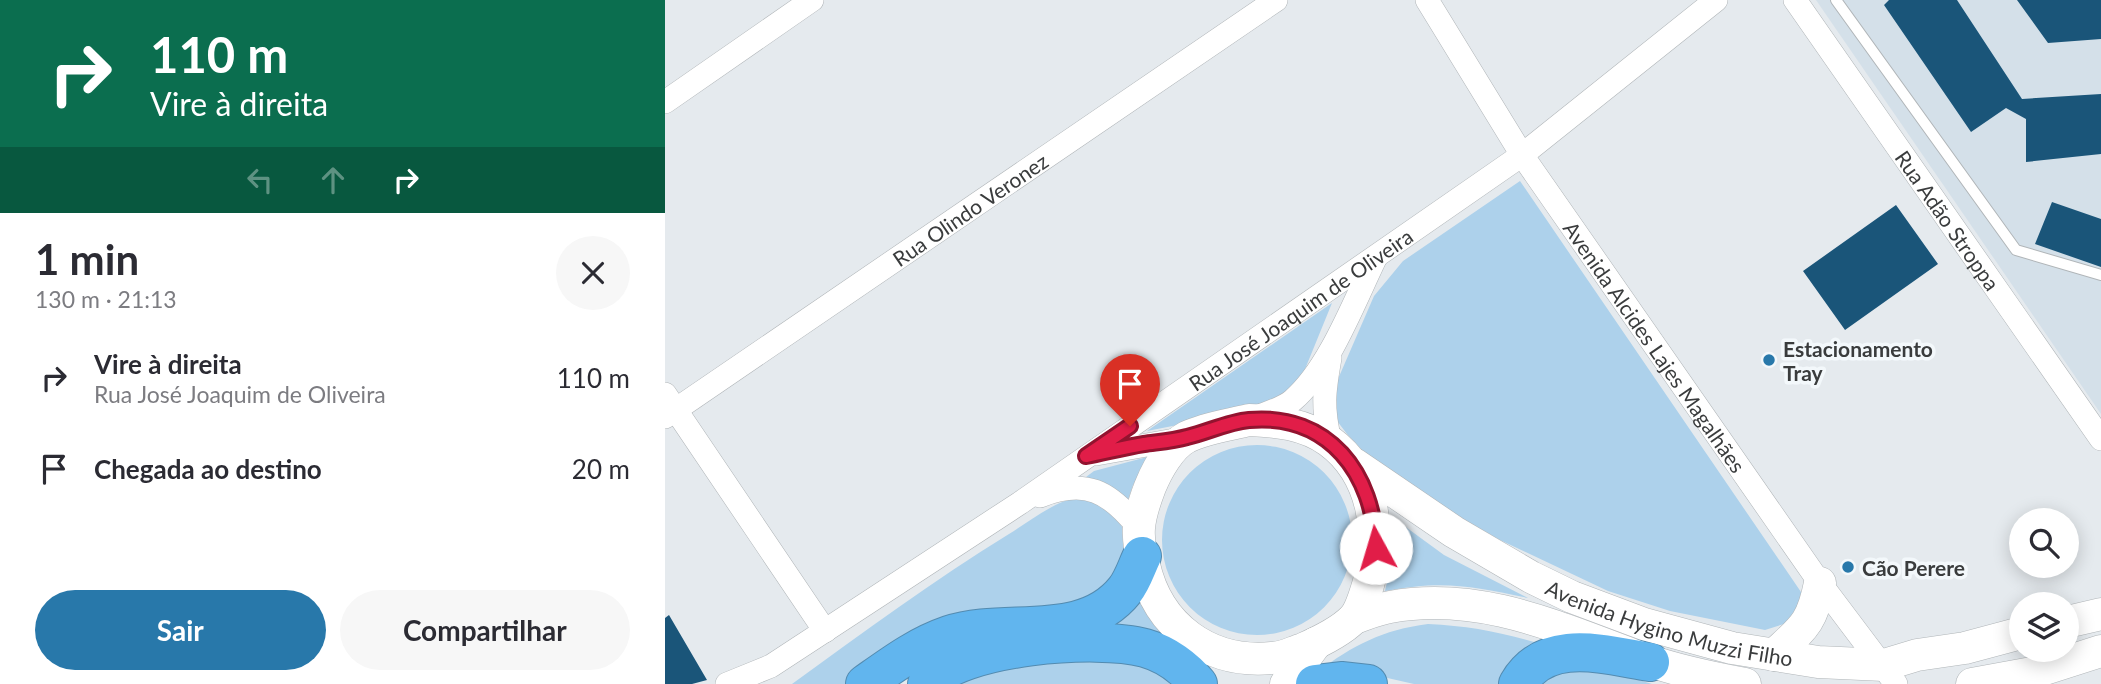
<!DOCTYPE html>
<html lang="pt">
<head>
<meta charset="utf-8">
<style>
	body { margin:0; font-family:Lato,sans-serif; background:#f7f7f7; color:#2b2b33; height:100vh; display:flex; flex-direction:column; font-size:26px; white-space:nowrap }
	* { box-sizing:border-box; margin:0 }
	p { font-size:23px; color:#7c7c81 }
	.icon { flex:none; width:38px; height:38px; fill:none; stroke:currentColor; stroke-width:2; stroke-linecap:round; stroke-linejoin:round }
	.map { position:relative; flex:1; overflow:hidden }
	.sheet { display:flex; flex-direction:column; background:#fff; width:665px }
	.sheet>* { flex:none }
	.top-card { background:#0b6e4f; color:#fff; overflow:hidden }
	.buttons { position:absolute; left:1344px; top:508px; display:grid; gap:14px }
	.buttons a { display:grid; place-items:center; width:70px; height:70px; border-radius:50%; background:#fff; box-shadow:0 4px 18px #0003; font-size:35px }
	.pin { position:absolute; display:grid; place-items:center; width:60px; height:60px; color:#fff; margin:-72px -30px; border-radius:50% 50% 50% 0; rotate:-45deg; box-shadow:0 0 7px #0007 }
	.pin .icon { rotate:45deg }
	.me { position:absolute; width:77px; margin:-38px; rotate:354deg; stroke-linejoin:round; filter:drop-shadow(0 0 5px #0008) }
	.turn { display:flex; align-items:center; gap:24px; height:147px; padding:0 35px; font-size:32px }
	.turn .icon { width:91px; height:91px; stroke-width:2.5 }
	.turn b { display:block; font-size:49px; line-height:60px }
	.lanes { display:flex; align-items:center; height:66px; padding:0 35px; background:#0003; justify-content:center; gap:35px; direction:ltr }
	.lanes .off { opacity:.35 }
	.round { display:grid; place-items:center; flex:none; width:74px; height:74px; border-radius:37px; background:#f7f7f7 }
	.headline { display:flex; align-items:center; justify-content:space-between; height:119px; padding:0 35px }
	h1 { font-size:42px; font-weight:700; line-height:52px }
	.cta { display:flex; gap:14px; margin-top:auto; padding:14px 35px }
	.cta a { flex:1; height:80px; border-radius:42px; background:#2878aa; color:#fff; font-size:28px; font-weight:700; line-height:80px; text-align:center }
	.cta a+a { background:#f7f7f7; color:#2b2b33 }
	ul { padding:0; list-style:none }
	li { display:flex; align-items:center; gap:21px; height:91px; padding:0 35px }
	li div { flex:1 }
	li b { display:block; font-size:26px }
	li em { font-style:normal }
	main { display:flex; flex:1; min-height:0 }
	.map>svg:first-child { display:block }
	.built { fill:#d4e0e9 }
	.green { fill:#add1eb }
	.building { fill:#1a5579 }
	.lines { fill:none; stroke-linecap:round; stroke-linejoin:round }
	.lane-casing { stroke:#b0b5b8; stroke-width:12 }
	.street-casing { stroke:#b0b5b8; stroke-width:24 }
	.secondary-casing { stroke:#b0b5b8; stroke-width:33 }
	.highway-casing { stroke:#538bb0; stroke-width:40 }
	.lane { stroke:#fff; stroke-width:10 }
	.street { stroke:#fff; stroke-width:23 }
	.secondary { stroke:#fff; stroke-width:32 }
	.highway { stroke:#61b5ee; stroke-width:38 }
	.route-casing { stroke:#92132f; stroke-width:18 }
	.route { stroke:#e11d48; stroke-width:12 }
	.poi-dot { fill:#2878aa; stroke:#f3f8fb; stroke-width:2.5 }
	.labels { text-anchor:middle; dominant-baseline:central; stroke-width:7; stroke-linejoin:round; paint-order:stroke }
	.street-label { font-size:21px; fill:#3a3c3d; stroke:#f3f8fb }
	.poi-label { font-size:21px; font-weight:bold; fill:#3a3c3d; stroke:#f3f8fb; text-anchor:start }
</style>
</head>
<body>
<main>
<section class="sheet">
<div class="top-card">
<div class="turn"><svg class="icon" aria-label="right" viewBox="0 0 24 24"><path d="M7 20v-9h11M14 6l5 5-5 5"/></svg><div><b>110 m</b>Vire à direita</div></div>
<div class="lanes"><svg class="icon off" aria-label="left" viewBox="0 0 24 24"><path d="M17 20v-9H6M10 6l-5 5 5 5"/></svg><svg class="icon off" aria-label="ahead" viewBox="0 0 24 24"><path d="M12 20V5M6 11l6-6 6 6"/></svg><svg class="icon" aria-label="right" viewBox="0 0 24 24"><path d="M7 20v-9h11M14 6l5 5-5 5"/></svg></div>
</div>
<div class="headline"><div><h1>1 min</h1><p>130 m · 21:13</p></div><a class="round"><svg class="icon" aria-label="close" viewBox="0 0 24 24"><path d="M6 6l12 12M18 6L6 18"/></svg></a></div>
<ul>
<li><svg class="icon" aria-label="right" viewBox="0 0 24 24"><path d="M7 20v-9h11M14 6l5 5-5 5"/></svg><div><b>Vire à direita</b><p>Rua José Joaquim de Oliveira</p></div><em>110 m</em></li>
<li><svg class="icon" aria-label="arrive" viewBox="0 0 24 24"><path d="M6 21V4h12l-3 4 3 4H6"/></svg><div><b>Chegada ao destino</b></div><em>20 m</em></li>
</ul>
<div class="cta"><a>Sair</a><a>Compartilhar</a></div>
</section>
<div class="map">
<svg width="1436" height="684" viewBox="0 0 1436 684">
	<rect width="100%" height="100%" fill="#e5eaee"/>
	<path class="built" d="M 1151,0 L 1436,0 L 1436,414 Z"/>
	<path class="green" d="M 855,181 L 1136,592 L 1138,602 L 1122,623 L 1100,630 L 1005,611 L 943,591 L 835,540 L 786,512 L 700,453 L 682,434 L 669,417 L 673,379 L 709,296 L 738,261 Z
		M 667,303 L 636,379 L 611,401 L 576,407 L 528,422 L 482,431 Z
		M497 540a95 95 0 1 1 190 0a95 95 0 1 1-190 0Z
		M 486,456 L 468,485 L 462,503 C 449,490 439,482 421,477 L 429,471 Z
		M 420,496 L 451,514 L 457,527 L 459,561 L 447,591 L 185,684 L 127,684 C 199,632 269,580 344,534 C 368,519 392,499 420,496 Z
		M 727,517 L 779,555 L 863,598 C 807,586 778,580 720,591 L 727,560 Z
		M 473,595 L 489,625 L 501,638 L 422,635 Z
		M 763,624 C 805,626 835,632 876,644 L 840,684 L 749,684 L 696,672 L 652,672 C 689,645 717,630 763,624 Z
		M 436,656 L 480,662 L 513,684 L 284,684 L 316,667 Z
		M 933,667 L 987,684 L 865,684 L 882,669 Z"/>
	<path class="building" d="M 1224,0 L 1292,0 L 1357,99 L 1436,94 L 1436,154 L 1361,162 L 1361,119 L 1341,108 L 1306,132 L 1219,5 Z
		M 1352,0 L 1436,0 L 1436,39 L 1383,43 Z
		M 1387,202 L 1436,219 L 1436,267 L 1370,244 Z
		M 1231,205 L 1273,264 L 1180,330 L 1138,271 Z
		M 4,615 L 42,680 L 27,684 L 0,684 L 0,618 Z"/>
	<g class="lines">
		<defs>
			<path id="lane" d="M 1171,0 L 1351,250 L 1436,275"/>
			<g id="street">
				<path id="s1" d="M 762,0 L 857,155 L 1155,583 L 1231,684"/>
				<path id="s2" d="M 1130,0 L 1436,439"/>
				<path d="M 0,102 L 147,0"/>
				<path d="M 0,394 L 160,631"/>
				<path id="s3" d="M 0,417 L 611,0"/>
				<path d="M 589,418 C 601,413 618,409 628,400 C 664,369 689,302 710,259"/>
				<path d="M 665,441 C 657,407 659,392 665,358"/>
				<path d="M 431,454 L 521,438"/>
				<path d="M 375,496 C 421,478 444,491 474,528"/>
				<path id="s4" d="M 62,684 L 106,666 L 355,503 L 857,155 L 1051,0"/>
			</g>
			<g id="secondary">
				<path d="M 584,420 C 612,421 640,424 664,441 C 709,474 718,536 703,585 C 700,595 695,612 688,619 C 675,632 654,642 638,649 C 628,652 618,658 607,658 C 544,664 493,627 479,565 C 476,554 473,540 474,528 C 475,515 480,500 485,487 C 492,470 505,446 522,437 C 541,428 564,425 584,420 Z"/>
				<path id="s5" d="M 689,464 L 789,532 L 866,577 L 907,597 L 979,624 L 1067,648 L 1153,662 L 1219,665 L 1252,655 L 1300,648 L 1356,633"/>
				<path d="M 689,618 C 701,614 713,609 725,607 C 817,590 898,630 982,660 C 1013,671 1048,678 1080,684"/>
				<path d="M 1402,622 L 1436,614"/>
				<path d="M 1109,655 C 1138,628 1147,624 1155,583"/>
				<path d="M 621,684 L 651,643"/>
				<path d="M 1307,684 L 1367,673 L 1436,651"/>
			</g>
			<path id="highway" d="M 200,684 C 227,665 252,646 284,635 C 341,616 418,643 460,590 C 468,580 472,566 477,556
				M 262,684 C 295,645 433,635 480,648 C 501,654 520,668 533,684
				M 650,684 L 676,681 L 703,684
				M 853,684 C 881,636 940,655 985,662"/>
		</defs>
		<use href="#lane" class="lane-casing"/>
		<use href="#street" class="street-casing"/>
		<use href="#secondary" class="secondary-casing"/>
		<use href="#highway" class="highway-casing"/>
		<use href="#lane" class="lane"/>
		<use href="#street" class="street"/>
		<use href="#secondary" class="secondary"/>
		<use href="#highway" class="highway"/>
	</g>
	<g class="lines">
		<defs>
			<path id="route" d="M 465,426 L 421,456 C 441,452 460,447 479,444 C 493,442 508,441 522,437 C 543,432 563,422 584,420 C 664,413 709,474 711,548"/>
		</defs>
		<use href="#route" class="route-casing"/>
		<use href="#route" class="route"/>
	</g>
	<g class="poi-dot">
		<circle cx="1104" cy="360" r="7"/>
		<circle cx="1183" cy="567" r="7"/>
	</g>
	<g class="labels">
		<g class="street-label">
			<text stroke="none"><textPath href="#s3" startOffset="369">Rua Olindo Veronez</textPath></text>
			<text stroke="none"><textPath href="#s2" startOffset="268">Rua Adão Stroppa</textPath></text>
			<text stroke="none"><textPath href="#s4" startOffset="686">Rua José Joaquim de Oliveira</textPath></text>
			<text stroke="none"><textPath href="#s1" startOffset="415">Avenida Alcides Lajes Magalhães</textPath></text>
			<text stroke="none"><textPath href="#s5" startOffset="357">Avenida Hygino Muzzi Filho</textPath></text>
		</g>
		<g class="poi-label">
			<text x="1118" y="348">Estacionamento<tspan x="1118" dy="24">Tray</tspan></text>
			<text x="1197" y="567">Cão Perere</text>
		</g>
	</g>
</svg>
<div class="buttons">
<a><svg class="icon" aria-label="search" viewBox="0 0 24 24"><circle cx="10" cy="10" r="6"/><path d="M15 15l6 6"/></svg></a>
<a><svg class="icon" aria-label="layers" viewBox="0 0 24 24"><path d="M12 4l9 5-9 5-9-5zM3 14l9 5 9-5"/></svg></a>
</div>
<div class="pin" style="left:465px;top:426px;background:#d93025"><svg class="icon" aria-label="arrive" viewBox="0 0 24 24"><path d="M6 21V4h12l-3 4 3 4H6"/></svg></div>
<svg class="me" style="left:711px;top:548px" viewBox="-20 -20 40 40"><circle r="19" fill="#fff"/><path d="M0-13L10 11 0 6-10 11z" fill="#e11d48"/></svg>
</div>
</main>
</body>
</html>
